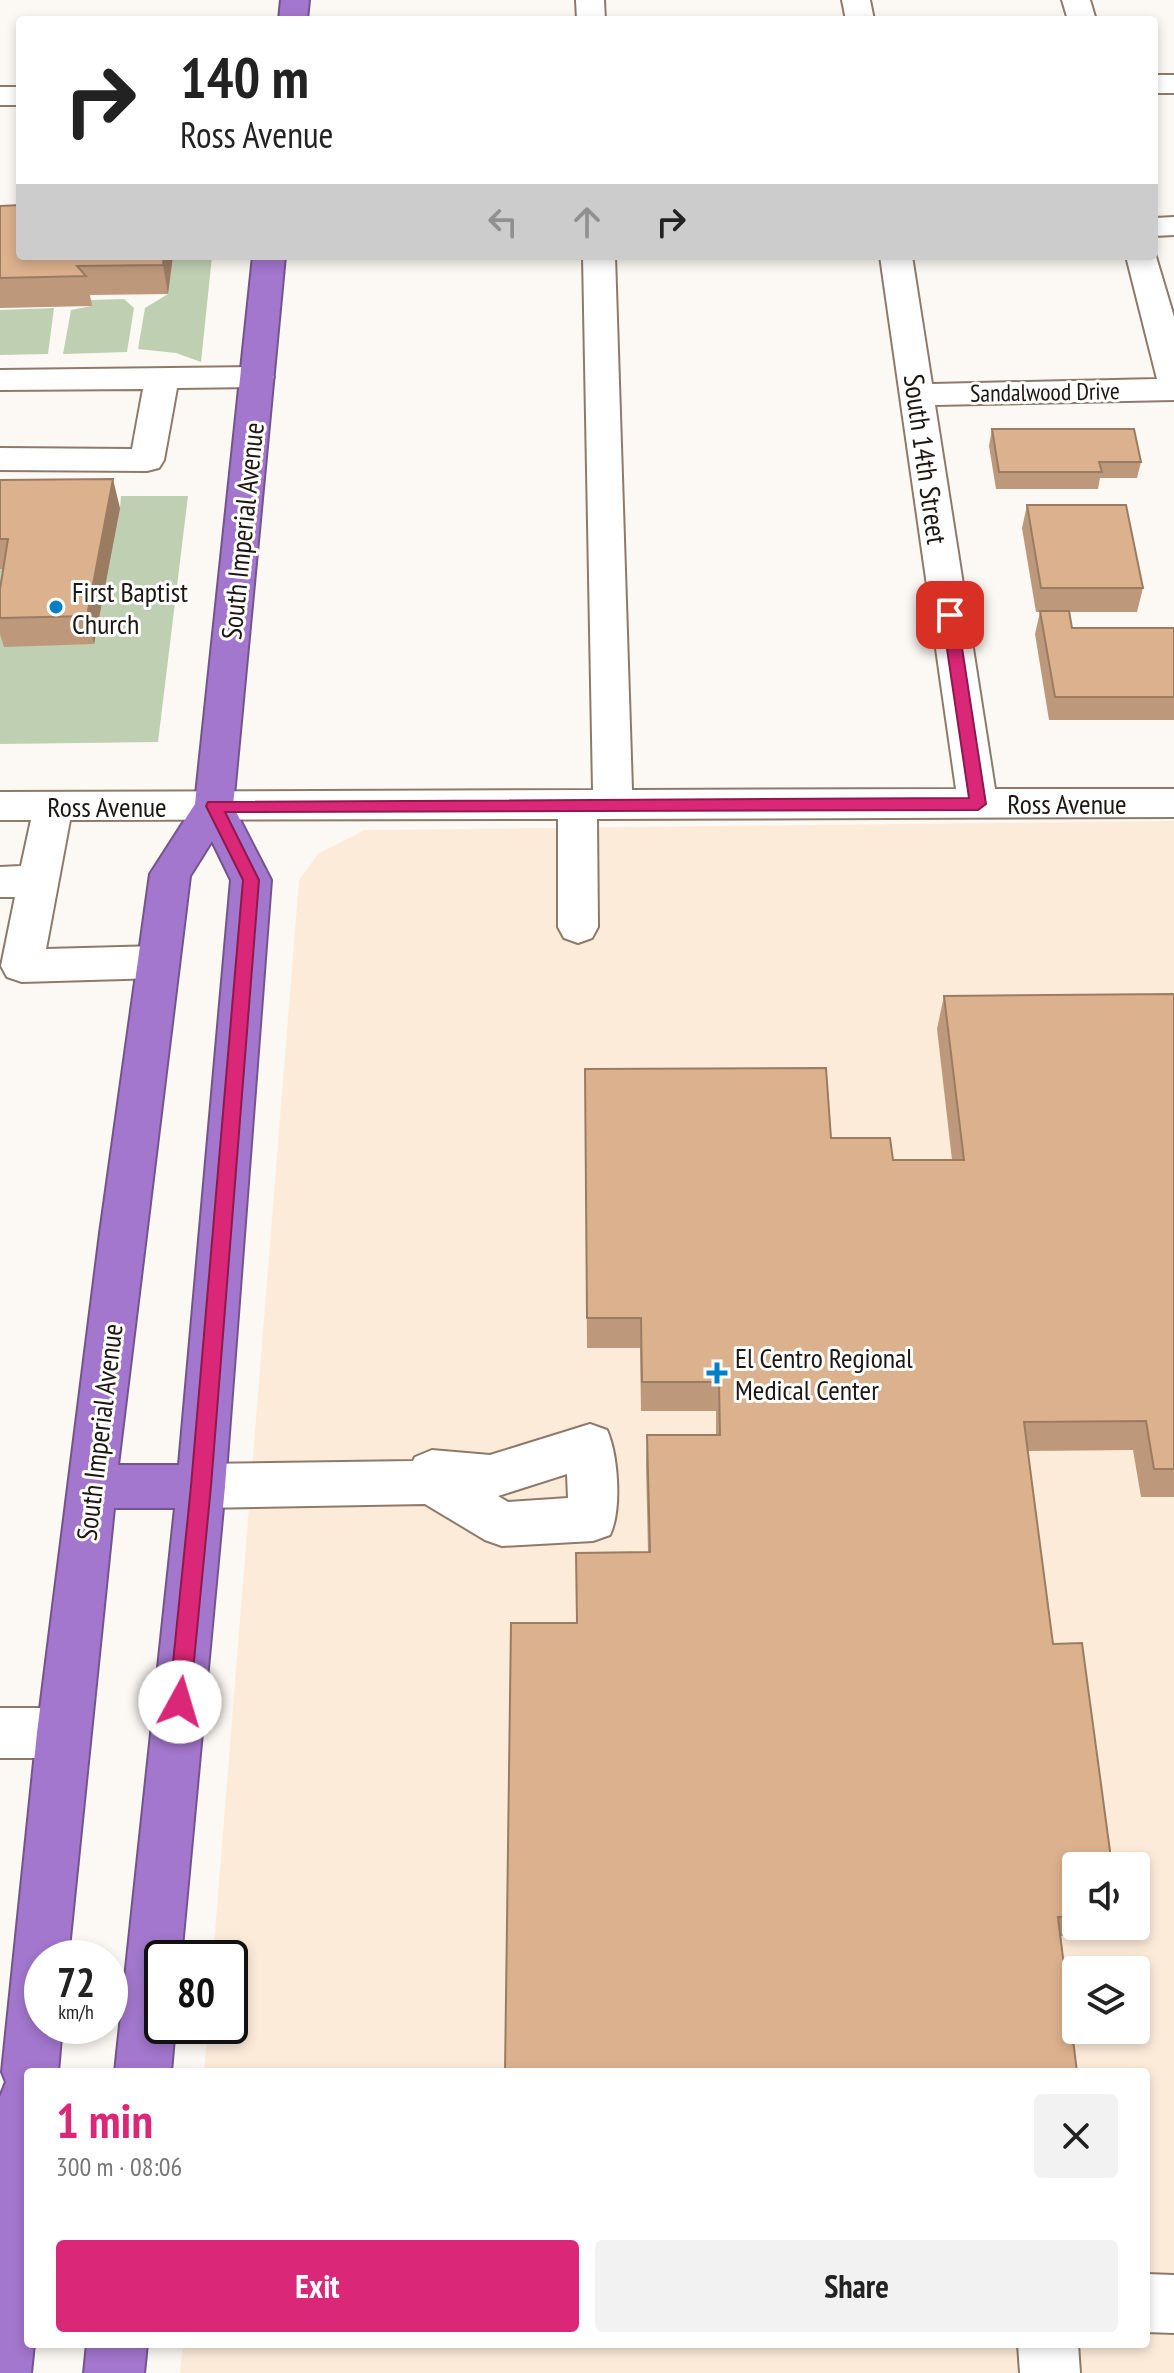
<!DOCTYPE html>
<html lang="en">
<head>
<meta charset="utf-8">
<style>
	body { margin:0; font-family:"PT Sans Narrow",sans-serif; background:#f2f2f2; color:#222; height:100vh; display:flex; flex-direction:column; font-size:30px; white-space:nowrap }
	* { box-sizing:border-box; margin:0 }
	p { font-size:26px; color:#767676 }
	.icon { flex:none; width:44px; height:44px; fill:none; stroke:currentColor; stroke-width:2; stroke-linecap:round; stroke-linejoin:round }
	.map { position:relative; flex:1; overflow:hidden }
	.sheet { position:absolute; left:24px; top:2068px; width:1126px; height:280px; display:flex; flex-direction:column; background:#fff; border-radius:8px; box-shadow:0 4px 12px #0003 }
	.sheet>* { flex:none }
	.banner { position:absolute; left:16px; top:16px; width:1142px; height:244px; border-radius:8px; box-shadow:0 4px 12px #0003; background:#fff; color:#222; overflow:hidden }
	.controls { position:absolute; left:1062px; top:1852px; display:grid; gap:16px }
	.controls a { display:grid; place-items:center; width:88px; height:88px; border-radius:8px; background:#fff; box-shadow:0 4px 12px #0003; font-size:40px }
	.speed { position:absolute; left:24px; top:1940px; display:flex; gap:16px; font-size:40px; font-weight:700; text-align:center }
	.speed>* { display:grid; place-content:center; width:104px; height:104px; border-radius:50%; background:#fff; box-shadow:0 4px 12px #0003; line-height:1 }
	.speed small { font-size:20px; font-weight:400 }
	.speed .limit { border:4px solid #111; border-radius:12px; background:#fff; color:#111 }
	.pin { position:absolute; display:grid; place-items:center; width:68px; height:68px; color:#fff; margin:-34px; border-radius:16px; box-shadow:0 4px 12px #0006 }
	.me { position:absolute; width:88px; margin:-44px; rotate:6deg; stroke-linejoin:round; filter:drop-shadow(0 0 6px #0008) }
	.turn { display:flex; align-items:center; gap:28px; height:168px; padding:0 32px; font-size:36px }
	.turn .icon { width:104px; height:104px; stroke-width:2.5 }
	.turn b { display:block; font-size:56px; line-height:68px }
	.lanes { display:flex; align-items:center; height:76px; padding:0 32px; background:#0003; justify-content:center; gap:40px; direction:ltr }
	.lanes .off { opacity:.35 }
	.round { display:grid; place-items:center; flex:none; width:84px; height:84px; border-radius:8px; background:#f2f2f2 }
	.headline { display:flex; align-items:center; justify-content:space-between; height:136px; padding:0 32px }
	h1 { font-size:48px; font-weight:700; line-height:60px; color:#db2777 }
	.button { display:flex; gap:16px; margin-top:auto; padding:16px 32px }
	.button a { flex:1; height:92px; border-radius:8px; background:#db2777; color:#fff; font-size:32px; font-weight:700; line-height:92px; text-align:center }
	.button a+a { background:#f2f2f2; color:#222 }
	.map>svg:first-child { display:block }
	.medical { fill:#fdebda; fill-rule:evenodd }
	.green { fill:#bfcfb1 }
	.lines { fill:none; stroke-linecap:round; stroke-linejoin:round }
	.minor-casing { stroke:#8e7a6b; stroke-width:4 }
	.highway-casing { stroke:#74558b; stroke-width:4 }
	.minor { fill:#fff; fill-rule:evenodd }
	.highway { fill:#a377cd; fill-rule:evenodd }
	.wall { fill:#bd987a }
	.shaded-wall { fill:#9a7c63 }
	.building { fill:#dcb18e; stroke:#9a7c63; stroke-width:2 }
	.route { fill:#db2777; stroke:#8e194d; stroke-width:2 }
	.poi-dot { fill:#007ec6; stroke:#fff; stroke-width:3 }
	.labels { text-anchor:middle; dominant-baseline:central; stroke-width:6; stroke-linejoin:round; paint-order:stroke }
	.far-street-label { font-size:24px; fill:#1e1611; stroke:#fff }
	.street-label { font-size:28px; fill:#1e1611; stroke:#fff }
	.poi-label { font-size:28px; fill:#1e1611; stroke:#fff; text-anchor:start }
</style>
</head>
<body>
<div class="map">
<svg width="1174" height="2373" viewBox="0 0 1174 2373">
	<rect width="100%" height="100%" fill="#fcf8f4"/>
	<path class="medical" d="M 1174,821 L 1174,2373 L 180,2373 L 183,2344 L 1146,2344 L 1146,2072 L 204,2072 L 208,2026 L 230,2026 L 230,1958 L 213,1958 L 299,880 L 318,854 L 365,830 ZM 1076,1866 L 1136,1866 L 1136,1926 L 1076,1926 ZM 1076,1970 L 1136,1970 L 1136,2030 L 1076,2030 Z"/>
	<path class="green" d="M 173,256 L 212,256 L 201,362 L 176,353 L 138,349 L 145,308 L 168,294 Z
		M 124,299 L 134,308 L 127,352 L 63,354 L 71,310 L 91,306 L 91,300 Z
		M 54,308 L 48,354 L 0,355 L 0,310 Z
		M 121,496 L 188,496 L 158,742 L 0,744 L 0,569 L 120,508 Z"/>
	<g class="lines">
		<defs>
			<path id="minor" d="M 576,0 L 604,0 L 605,20 L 577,20 Z
				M 842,0 L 870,0 L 874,20 L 846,20 Z
				M 1062,0 L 1090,0 L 1096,20 L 1068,20 Z
				M 1154,75 L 1174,75 L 1174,93 L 1154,93 Z
				M 0,87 L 20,87 L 20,105 L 0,105 Z
				M 1174,217 L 1174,235 L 1154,236 L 1154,218 Z
				M 1154,250 L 1174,317 L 1174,400 L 935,405 L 995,789 L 1174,789 L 1174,817 L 597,819 L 598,927 L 592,938 L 578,943 L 564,938 L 558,927 L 558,819 L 70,820 L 46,949 L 158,946 L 173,951 L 179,962 L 173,973 L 158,978 L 22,982 L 7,977 L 1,966 L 15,897 L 0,897 L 0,867 L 21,866 L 31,820 L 0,820 L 0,792 L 593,790 L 583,256 L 615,256 L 632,790 L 956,789 L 880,256 L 912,256 L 932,384 L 1157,379 L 1126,256 L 1154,256 Z
				M 257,367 L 269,370 L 274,377 L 269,384 L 257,387 L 177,388 L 164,460 L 159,468 L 147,471 L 0,470 L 0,448 L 132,449 L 143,389 L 0,390 L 0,370 Z
				M 590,1424 L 607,1430 C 618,1455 622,1509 610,1535 L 593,1541 L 502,1546 L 485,1540 L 425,1504 L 201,1508 L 184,1501 L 177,1486 L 184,1471 L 201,1464 L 413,1461 L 415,1457 L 432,1450 L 490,1455 ZM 567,1474 L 568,1498 L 508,1502 L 498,1496 Z
				M 0,1708 L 63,1708 L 81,1716 L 89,1733 L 81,1750 L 63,1758 L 0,1758 Z
				M 1146,2274 L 1174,2275 L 1174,2333 L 1146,2332 Z
				M 1018,2344 L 1078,2344 L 1080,2373 L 1020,2373 Z"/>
			<path id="highway" d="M 281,0 L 309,0 L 307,20 L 279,20 Z
				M 253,256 L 285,256 L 233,806 L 271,880 L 225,1486 L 181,1958 L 162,1958 L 162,2026 L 175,2026 L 171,2072 L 115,2072 L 175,1508 L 114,1508 L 68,1958 L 42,1958 L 42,2026 L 62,2026 L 58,2072 L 28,2072 L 28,2344 L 34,2344 L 31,2373 L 0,2373 L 0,2097 L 6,2082 L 2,2072 L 37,1733 L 100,1233 L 150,874 L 195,804 ZM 212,841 L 231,880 L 179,1465 L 118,1465 L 190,876 Z
				M 87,2344 L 147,2344 L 144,2373 L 84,2373 Z"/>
		</defs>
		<use href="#minor" class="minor-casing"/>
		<use href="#highway" class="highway-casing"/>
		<use href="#minor" class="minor"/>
		<use href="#highway" class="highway"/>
	</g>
	<path class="wall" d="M 0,206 L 20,256 L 173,256 L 168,294 L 90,295 L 92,306 L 0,308 Z
		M 992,429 L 1141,462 L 1137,478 L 1100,478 L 1098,489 L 996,489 L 989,446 Z
		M 0,480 L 120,508 L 94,644 L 4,647 L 0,634 L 0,589 L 3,569 L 0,569 Z
		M 1027,505 L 1143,588 L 1137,612 L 1069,612 L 1072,628 L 1174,628 L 1174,720 L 1049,720 L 1035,634 L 1040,612 L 1036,612 L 1022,528 Z
		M 1174,994 L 1174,1497 L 1141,1497 L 1133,1450 L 1028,1451 L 1076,1866 L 1076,1926 L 1112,1926 L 1106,1936 L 1061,1936 L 577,1623 L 648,1552 L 646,1464 L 647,1435 L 716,1435 L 716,1411 L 641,1411 L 640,1348 L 587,1348 L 585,1069 L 831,1138 L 893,1160 L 952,1160 L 937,1029 L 944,996 Z"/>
	<path class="shaded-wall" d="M 164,256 L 173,256 L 168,294 L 163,265 Z
		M 113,479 L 120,508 L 94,644 L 87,616 Z"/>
	<path class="building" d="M 20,205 L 20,256 L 164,256 L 163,265 L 77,266 L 86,276 L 0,278 L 0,206 Z
		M 992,429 L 1134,429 L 1141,462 L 1099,462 L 1102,472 L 999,472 Z
		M 113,479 L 87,616 L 0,618 L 0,589 L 8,539 L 0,539 L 0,480 Z
		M 1027,505 L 1126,505 L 1143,588 L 1041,588 Z
		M 1040,611 L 1069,611 L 1072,628 L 1174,628 L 1174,697 L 1055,697 Z
		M 1174,994 L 1174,1469 L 1154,1469 L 1146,1421 L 1024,1422 L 1053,1644 L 1082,1643 L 1112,1866 L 1076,1866 L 1076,1917 L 1058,1917 L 1077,2072 L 505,2072 L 511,1623 L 577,1623 L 576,1553 L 650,1552 L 647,1435 L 720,1435 L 719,1382 L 642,1382 L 641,1318 L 587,1318 L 585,1069 L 826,1068 L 831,1138 L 890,1138 L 893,1160 L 964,1160 L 944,996 Z"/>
	<path class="route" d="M 950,610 L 957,615 L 986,804 L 978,810 L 225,812 L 259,880 L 211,1486 L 190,1702 L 187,1709 L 180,1712 L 172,1709 L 169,1702 L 191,1486 L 243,880 L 206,806 L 208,802 L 969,798 L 942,615 Z"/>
	<g class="poi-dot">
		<circle cx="56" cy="607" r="8"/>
		<path d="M713 1361h8v8h8v8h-8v8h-8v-8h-8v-8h8z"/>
	</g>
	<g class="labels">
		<g class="far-street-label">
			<text transform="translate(1045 392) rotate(-1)">Sandalwood Drive</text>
		</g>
		<g class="street-label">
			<text transform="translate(926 459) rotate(82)">South 14th Street</text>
			<text transform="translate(242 531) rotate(-84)">South Imperial Avenue</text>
			<text x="1067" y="803">Ross Avenue</text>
			<text x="107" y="806">Ross Avenue</text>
			<text transform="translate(99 1432) rotate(-83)">South Imperial Avenue</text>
		</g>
		<g class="poi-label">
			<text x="72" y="591">First Baptist<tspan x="72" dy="32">Church</tspan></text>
			<text x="735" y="1357">El Centro Regional<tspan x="735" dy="32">Medical Center</tspan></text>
		</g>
	</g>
</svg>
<div class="controls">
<a><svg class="icon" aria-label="sound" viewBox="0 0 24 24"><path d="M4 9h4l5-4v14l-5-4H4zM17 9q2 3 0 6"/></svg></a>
<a><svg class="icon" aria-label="layers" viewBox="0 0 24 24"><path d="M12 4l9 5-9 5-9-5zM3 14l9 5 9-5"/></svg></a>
</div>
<div class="speed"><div>72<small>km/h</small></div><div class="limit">80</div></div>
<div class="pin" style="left:950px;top:615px;background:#d93025"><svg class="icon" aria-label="arrive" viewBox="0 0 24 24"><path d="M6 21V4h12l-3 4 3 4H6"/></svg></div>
<svg class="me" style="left:180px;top:1702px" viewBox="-20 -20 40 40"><circle r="19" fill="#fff"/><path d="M0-13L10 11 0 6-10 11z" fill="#db2777"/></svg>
<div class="banner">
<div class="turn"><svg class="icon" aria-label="right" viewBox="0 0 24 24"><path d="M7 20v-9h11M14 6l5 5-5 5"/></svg><div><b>140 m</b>Ross Avenue</div></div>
<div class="lanes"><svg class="icon off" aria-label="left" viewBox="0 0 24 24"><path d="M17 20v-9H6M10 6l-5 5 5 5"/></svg><svg class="icon off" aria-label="ahead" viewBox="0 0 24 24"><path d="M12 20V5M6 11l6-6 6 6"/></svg><svg class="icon" aria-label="right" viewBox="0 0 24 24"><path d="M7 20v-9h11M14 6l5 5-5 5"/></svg></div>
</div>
<section class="sheet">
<div class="headline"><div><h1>1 min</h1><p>300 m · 08:06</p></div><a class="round"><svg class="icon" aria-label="close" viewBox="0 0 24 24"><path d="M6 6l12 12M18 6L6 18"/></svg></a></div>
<div class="button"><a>Exit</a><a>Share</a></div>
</section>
</div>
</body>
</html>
